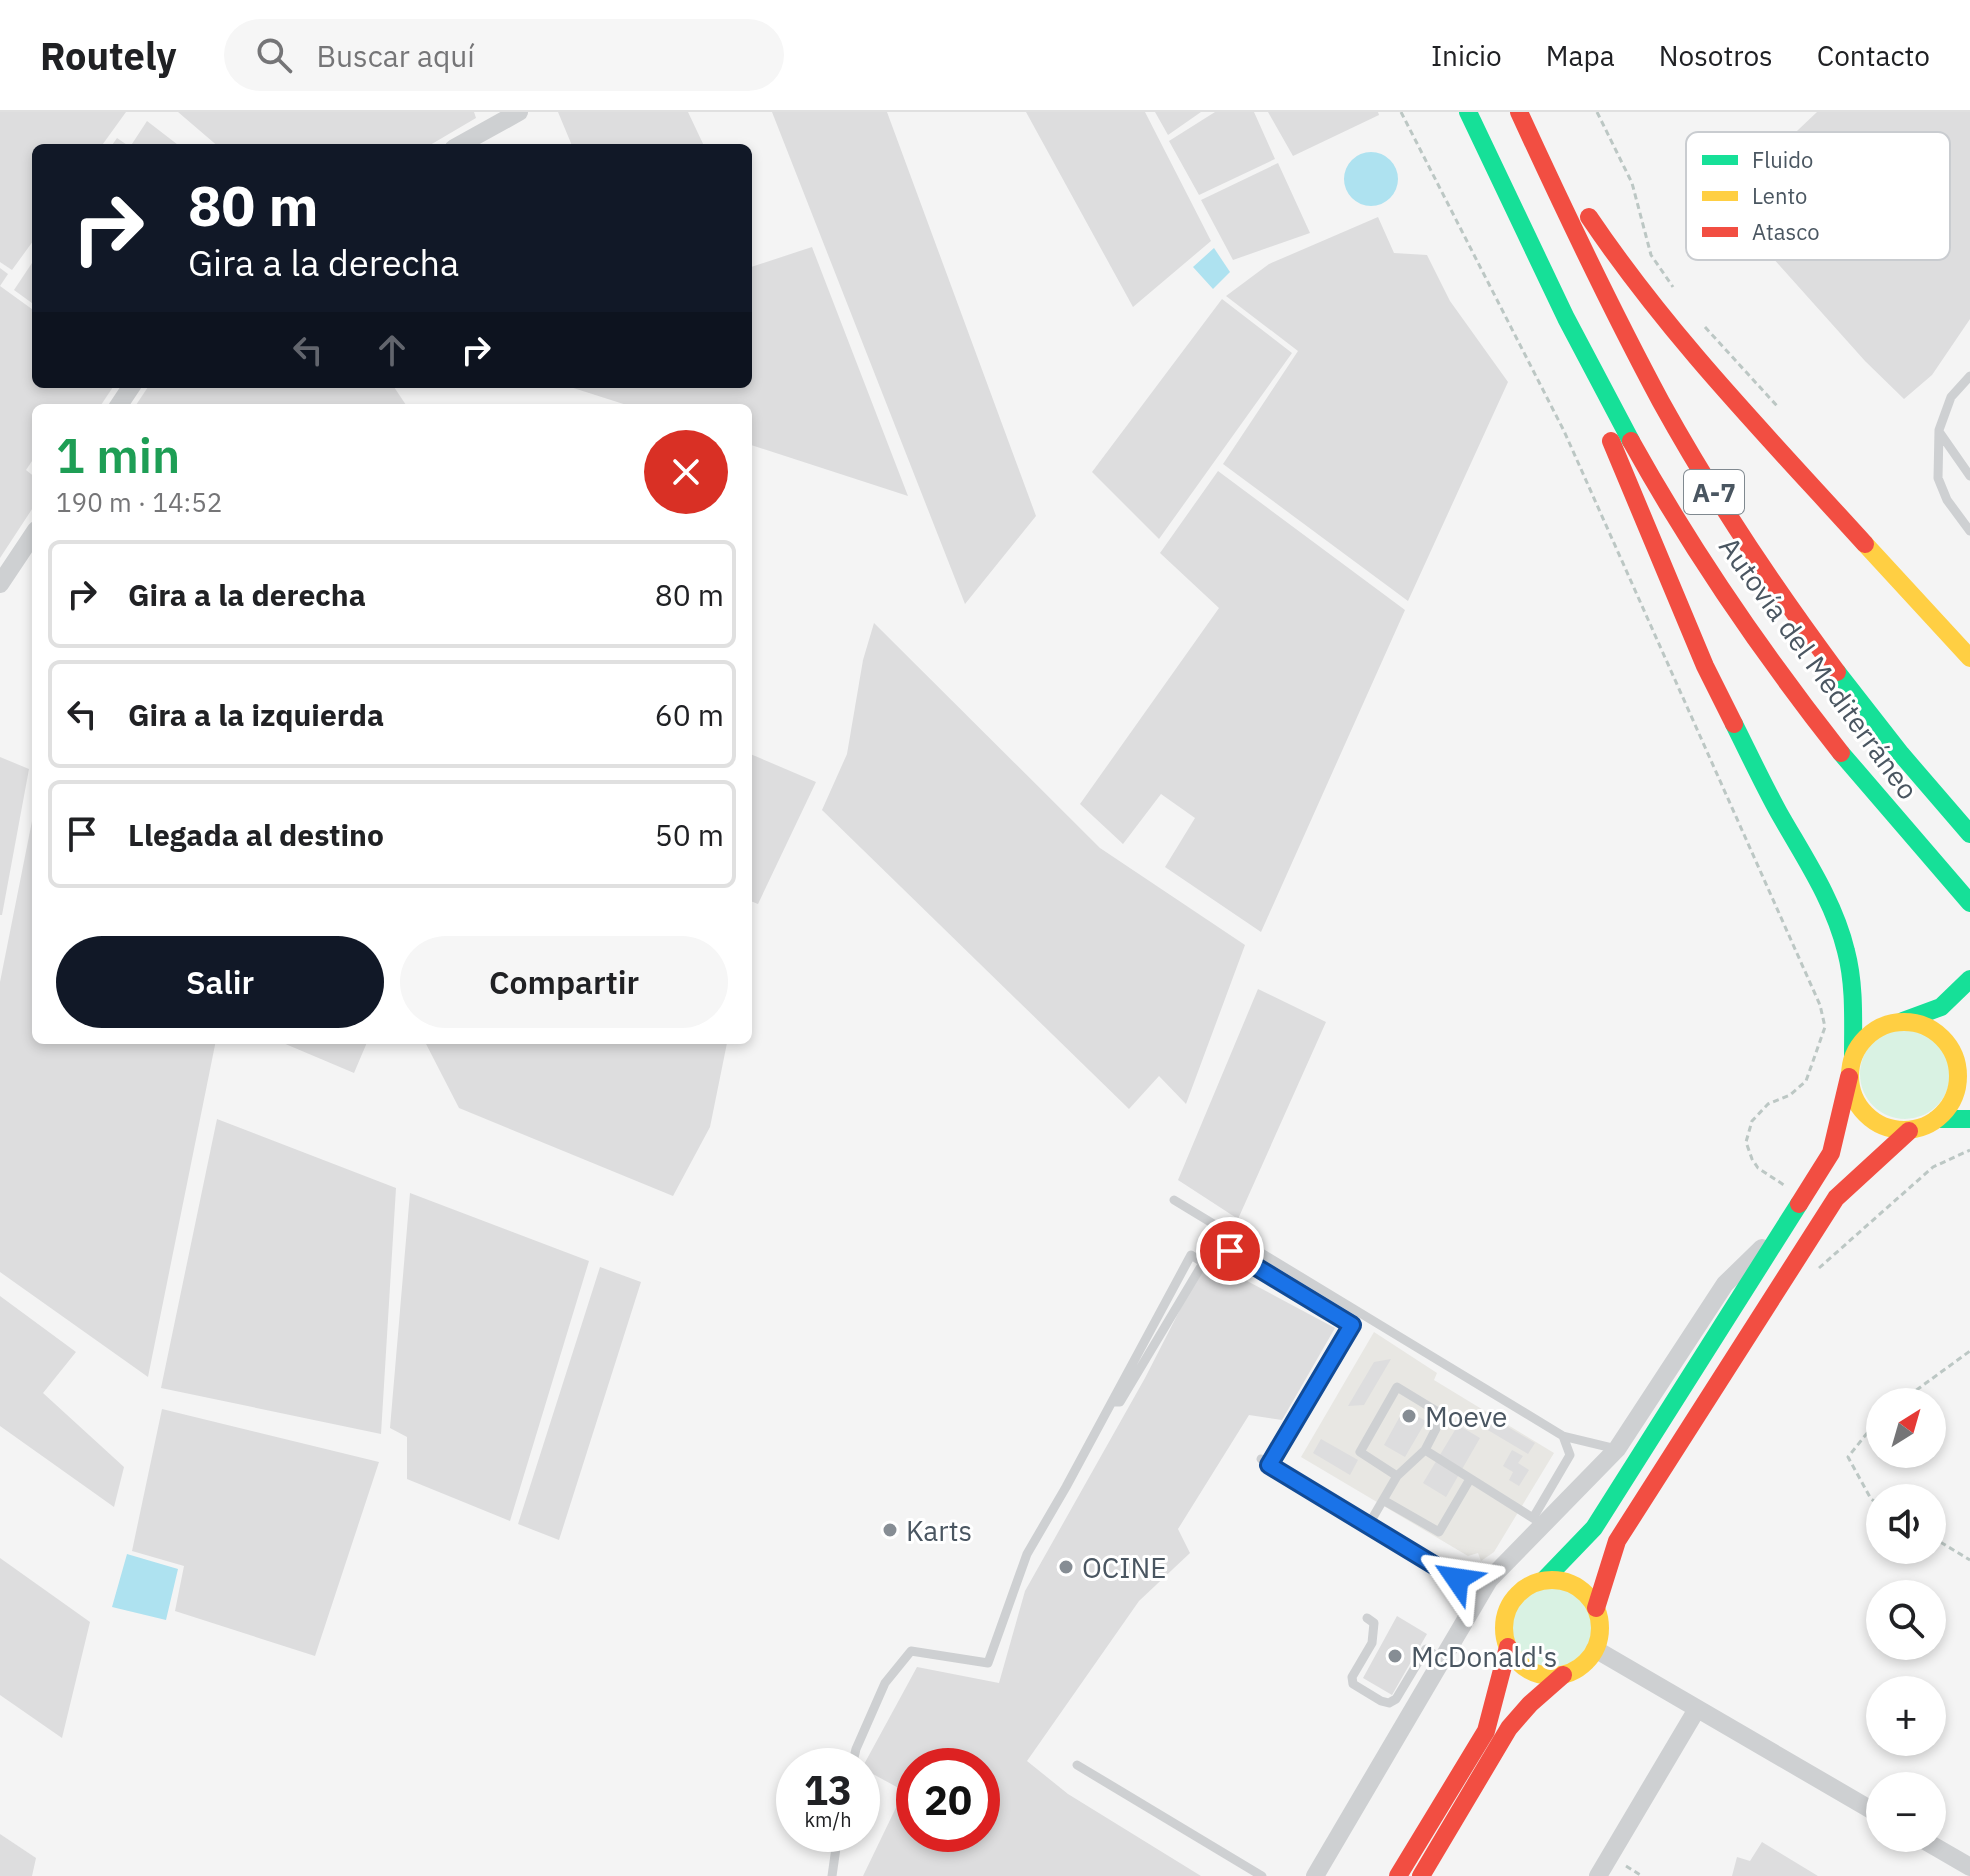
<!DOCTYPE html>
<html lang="es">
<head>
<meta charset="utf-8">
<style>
	body { margin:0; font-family:"IBM Plex Sans",sans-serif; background:#f6f6f6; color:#202124; height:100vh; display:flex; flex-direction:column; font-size:30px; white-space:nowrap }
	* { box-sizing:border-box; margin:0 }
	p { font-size:26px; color:#757577 }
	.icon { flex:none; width:44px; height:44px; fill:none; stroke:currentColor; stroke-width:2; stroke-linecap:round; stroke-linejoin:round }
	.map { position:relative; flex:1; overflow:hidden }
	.panel { position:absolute; left:32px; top:292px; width:720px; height:640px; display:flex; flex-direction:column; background:#fff; border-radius:12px; box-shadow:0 4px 12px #0003 }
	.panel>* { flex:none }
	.guide { position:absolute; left:32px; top:32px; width:720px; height:244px; border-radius:12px; box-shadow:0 4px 12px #0003; background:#111827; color:#fff; overflow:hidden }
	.needle { width:52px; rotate:37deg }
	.controls { position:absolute; left:1866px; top:1276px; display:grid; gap:16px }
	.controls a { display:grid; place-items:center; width:80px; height:80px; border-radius:50%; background:#fff; box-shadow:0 4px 12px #0003; font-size:40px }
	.speed { position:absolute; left:776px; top:1636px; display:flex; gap:16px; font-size:40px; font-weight:700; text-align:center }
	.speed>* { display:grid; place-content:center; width:104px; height:104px; border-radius:50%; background:#fff; box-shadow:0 4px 12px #0003; line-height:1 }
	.speed small { font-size:20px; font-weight:400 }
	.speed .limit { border:12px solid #d22; background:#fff; color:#111 }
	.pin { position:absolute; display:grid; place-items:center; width:68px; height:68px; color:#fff; margin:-34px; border:4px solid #fff; border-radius:50%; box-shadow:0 2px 8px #0007 }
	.me { position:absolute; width:88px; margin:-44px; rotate:302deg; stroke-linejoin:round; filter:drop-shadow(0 0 6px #0008) }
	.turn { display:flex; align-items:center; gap:28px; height:168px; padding:0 24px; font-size:36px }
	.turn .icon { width:104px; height:104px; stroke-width:2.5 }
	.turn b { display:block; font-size:56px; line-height:68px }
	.lanes { display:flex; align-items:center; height:76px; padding:0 24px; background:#0003; justify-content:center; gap:40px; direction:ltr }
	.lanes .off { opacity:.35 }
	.round { display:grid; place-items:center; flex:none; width:84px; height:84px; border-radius:42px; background:#f6f6f6 }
	.summary { display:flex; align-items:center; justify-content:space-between; height:136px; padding:0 24px }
	h1 { font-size:48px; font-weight:600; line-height:60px; color:#1e9e55 }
	.action { display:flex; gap:16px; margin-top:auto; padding:16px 24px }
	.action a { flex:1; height:92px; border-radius:48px; background:#111827; color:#fff; font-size:32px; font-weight:600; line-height:92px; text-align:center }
	.action a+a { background:#f6f6f6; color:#202124 }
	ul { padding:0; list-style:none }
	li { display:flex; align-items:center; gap:24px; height:108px; margin:0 16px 12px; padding:0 8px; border:4px solid #e0e0e0; border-radius:12px }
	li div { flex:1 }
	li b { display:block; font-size:30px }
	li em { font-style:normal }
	header { display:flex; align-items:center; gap:48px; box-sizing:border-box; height:112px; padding:0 40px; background:#fff; border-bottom:2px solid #e0e0e0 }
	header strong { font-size:38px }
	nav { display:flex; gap:44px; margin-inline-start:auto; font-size:28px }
	.search { width:560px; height:72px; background:#f6f6f6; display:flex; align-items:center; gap:20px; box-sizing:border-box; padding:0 28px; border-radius:44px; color:#757577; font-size:30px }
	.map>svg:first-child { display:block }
	.commercial { fill:#e8e7e3 }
	.green { fill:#d9f2e3 }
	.water { fill:#aee2f0 }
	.building { fill:#ddddde; fill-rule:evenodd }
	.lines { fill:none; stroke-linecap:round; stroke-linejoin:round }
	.path { stroke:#bcc7c4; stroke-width:3; stroke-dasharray:6 4; stroke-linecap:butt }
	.lane { stroke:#ced0d2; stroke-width:9 }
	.street { stroke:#ced0d2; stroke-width:18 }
	.fast { stroke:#16e098; stroke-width:18 }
	.slow { stroke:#ffcf43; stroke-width:18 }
	.jam { stroke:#f24e42; stroke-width:18 }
	.route-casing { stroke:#114b97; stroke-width:20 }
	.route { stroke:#1a73e8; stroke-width:14 }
	.poi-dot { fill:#868d94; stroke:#fff; stroke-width:3 }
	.labels { text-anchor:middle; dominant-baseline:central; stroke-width:6; stroke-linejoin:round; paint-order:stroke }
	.shield { fill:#fff; stroke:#808990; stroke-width:2 }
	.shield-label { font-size:26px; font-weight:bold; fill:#4a5661 }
	.street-label { font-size:28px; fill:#4a5661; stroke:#fff }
	.poi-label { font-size:28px; fill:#4a5661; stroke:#fff; text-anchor:start }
	.key { fill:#fff; stroke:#c9ccd0; stroke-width:2 }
	.key-label { font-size:22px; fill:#4a5661 }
</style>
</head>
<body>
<header>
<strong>Routely</strong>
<div class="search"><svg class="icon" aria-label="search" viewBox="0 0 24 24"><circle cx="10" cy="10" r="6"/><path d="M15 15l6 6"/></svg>Buscar aquí</div>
<nav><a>Inicio</a><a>Mapa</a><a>Nosotros</a><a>Contacto</a></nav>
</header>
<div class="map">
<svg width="1970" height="1764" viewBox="0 0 1970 1764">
	<rect width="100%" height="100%" fill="#f4f4f4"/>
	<path class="commercial" d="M 1374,1220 L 1437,1261 L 1434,1268 L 1554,1341 L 1494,1440 L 1481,1449 L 1478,1441 L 1468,1444 L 1301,1345 Z"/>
	<path class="green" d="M1860 962a45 45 0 1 1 90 0a45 45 0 1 1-90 0Z
		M1512 1515a40 40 0 1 1 80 0a40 40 0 1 1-80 0Z"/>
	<path class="water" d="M1344 67a27 27 0 1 1 54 0a27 27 0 1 1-54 0Z
		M 1214,136 L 1230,160 L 1213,177 L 1193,155 Z
		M 127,1442 L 178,1457 L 166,1508 L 112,1495 Z"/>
	<path class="building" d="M 0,0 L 126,0 L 100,36 L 36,36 L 36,125 L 12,158 L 0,150 Z
		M 178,0 L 474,0 L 476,6 L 425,36 L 220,36 Z
		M 558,0 L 688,0 L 705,36 L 573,36 Z
		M 772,0 L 887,0 L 1036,404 L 965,492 Z
		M 1026,0 L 1145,0 L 1211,129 L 1133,195 Z
		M 1155,0 L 1201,0 L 1168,23 Z
		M 1215,0 L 1254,0 L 1275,47 L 1199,83 L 1169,29 Z
		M 1268,0 L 1378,0 L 1379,3 L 1293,44 Z
		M 1817,0 L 1970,0 L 1970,207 L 1932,263 L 1904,287 L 1865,249 L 1746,116 L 1725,87 Z
		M 147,9 L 182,36 L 110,36 L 117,26 L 130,35 Z
		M 1278,51 L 1310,121 L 1233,148 L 1201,88 Z
		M 1378,105 L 1394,141 L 1427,143 L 1450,189 L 1508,270 L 1408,489 L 1223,352 L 1298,239 L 1226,184 L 1269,152 Z
		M 812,135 L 908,384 L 748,332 L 748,296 L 636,296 L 564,273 L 748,272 L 748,156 Z
		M 36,145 L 36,194 L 14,178 Z
		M 0,156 L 8,162 L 0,174 L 36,200 L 36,272 L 115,272 L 99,296 L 36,296 L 36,343 L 26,358 L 36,366 L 36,391 L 0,446 Z
		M 1222,187 L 1292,241 L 1159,427 L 1092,360 Z
		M 150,272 L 392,272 L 408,296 L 134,296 Z
		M 1218,359 L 1405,498 L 1261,820 L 1165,755 L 1195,706 L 1161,682 L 1123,732 L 1080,692 L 1219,496 L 1160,441 Z
		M 874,511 L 1100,736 L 1245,833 L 1186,992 L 1159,964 L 1129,997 L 822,698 L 847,642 L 863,548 Z
		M 748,641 L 816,670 L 758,792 L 748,788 Z
		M 0,645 L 29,657 L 2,803 L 0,803 Z
		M 35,694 L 36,928 L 216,928 L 148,1265 L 0,1160 L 0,870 Z
		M 1258,877 L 1326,910 L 1238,1107 L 1178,1068 Z
		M 276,928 L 368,928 L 354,961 Z
		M 424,928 L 720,928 L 727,931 L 710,1015 L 673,1084 L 459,996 Z
		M 217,1007 L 396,1076 L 381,1322 L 161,1276 Z
		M 410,1081 L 589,1149 L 510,1409 L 407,1367 L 407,1325 L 390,1316 Z
		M 1206,1147 L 1335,1216 L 1282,1308 L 1249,1303 L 1178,1417 L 1190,1441 L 1139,1489 L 1027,1649 L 1068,1682 L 1201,1764 L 863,1764 L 904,1679 L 862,1656 L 917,1555 L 999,1571 L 1025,1479 L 1145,1266 ZM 914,1654 L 982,1654 L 982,1722 L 914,1722 Z
		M 600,1155 L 641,1170 L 559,1428 L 518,1412 Z
		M 0,1184 L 76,1240 L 43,1281 L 124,1355 L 114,1395 L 0,1314 Z
		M 1391,1247 L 1364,1293 L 1348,1294 L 1374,1250 Z
		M 162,1297 L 379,1350 L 315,1544 L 175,1499 L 184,1454 L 132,1439 Z
		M 1404,1297 L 1426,1309 L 1405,1345 L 1384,1333 Z
		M 1483,1300 L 1535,1331 L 1528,1342 L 1476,1311 Z
		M 1458,1313 L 1480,1326 L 1446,1385 L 1423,1371 Z
		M 1321,1327 L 1358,1348 L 1350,1363 L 1313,1341 Z
		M 1512,1338 L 1523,1344 L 1518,1351 L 1529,1358 L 1519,1374 L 1509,1368 L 1513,1360 L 1503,1354 Z
		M 0,1446 L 90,1510 L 62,1626 L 0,1583 Z
		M 1397,1504 L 1427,1522 L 1392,1583 L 1363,1566 Z
		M 0,1722 L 36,1746 L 32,1764 L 0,1764 Z
		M 1762,1730 L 1818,1764 L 1732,1764 L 1737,1745 L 1750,1749 Z"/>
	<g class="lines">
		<path class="path" d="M 1401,0 L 1564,319 L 1820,893 L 1825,915 L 1806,969 L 1790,983 L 1768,992 L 1752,1009 L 1746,1030 L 1752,1047 L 1758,1056 L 1784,1073
			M 1597,0 L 1632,71 L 1651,143 L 1673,175
			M 1705,215 L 1778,295
			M 1819,1156 L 1933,1055 L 1970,1038
			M 1900,1290 L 1970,1239
			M 1880,1305 L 1848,1345 L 1871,1387 L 1880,1393
			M 1932,1425 L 1970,1448
			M 1626,1754 L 1642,1764"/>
		<path class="lane" d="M 1970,264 L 1951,285 L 1939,318 L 1938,366 L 1947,388 L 1970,419
			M 1940,321 L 1970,364
			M 1174,1088 L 1563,1324 L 1617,1337
			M 1112,1290 L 1120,1290 L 1212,1136 L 1230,1139 L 1352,1213 L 1269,1353
			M 1425,1338 L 1544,1413
			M 1261,1347 L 1481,1482
			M 1383,1388 L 1439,1420 L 1470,1367
			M 1533,1406 L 1570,1343 L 1563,1324
			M 1369,1412 L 1397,1364 L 1425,1338 L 1443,1303 L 1397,1275 L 1360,1340 L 1397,1364
			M 1367,1506 L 1374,1511 L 1372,1531 L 1352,1565 L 1353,1572 L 1381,1589 L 1389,1591 L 1396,1587 L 1426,1537 L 1443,1548
			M 1077,1653 L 1262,1764
			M 852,1654 L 856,1637 L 885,1571 L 911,1539 L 988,1551 L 1027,1442 L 1066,1375 L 1191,1143 L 1199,1148
			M 832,1764 L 838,1722"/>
		<path class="street" d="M 454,36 L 519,0
			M 117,296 L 133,272
			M 0,472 L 36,418
			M 1595,1537 L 1880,1703
			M 1920,1726 L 1970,1755
			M 1315,1764 L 1489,1468 L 1617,1337 L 1725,1172 L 1762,1136
			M 1598,1764 L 1697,1597"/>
		<path class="fast" d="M 1468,0 L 1566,206 L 1631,329
			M 1837,560 L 1901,642 L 1970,722
			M 1734,612 C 1749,642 1763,672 1779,701 C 1804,745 1834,789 1846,839 C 1855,873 1853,909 1853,944
			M 1841,641 L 1970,791
			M 1903,909 L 1941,895 L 1970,867
			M 1937,1007 L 1970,1007
			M 1544,1468 L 1594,1416 L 1799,1092"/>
		<path class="slow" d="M 1865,432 L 1970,546
			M1850 964a54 54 0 1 1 108 0a54 54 0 1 1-108 0Z
			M1504 1516a48 48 0 1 1 96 0a48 48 0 1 1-96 0Z"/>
		<path class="jam" d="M 1519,0 C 1564,98 1610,195 1661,290 C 1713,384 1773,474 1837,560
			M 1589,105 C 1670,225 1768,325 1865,432
			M 1611,329 L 1705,554 L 1734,612
			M 1631,329 C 1692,439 1763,542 1841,641
			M 1799,1092 L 1831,1041 L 1849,965
			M 1596,1496 L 1617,1429 L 1836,1086 L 1909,1019
			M 1398,1764 L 1486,1619 L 1508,1535
			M 1421,1764 L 1509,1616 L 1530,1592 L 1563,1563"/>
	</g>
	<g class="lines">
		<defs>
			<path id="route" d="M 1230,1139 L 1352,1213 L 1269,1353 L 1457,1467"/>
		</defs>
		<use href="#route" class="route-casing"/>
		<use href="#route" class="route"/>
	</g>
	<g class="poi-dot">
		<circle cx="1409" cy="1304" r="8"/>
		<circle cx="890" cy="1418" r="8"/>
		<circle cx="1066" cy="1455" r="8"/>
		<circle cx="1395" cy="1544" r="8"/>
	</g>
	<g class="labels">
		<rect class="shield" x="1684" y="358" width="60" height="44" rx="6"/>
		<g class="shield-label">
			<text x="1714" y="380">A-7</text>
		</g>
		<g class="street-label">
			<text transform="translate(1819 556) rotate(54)">Autovía del Mediterráneo</text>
		</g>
		<g class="poi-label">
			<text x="1425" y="1304">Moeve</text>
			<text x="906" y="1418">Karts</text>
			<text x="1082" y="1455">OCINE</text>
			<text x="1411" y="1544">McDonald's</text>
		</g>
	</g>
	<rect x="1686" y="20" width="264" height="128" rx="12" class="key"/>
	<rect x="1702" y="43" width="36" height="10" fill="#16e098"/>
	<rect x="1702" y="79" width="36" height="10" fill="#ffcf43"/>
	<rect x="1702" y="115" width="36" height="10" fill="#f24e42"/>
	<g class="key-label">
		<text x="1752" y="56">Fluido</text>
		<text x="1752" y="92">Lento</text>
		<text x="1752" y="128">Atasco</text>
	</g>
</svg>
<div class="controls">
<a><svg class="needle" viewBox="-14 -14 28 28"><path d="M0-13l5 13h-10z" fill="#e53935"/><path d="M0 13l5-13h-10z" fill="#757577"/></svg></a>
<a><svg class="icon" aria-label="sound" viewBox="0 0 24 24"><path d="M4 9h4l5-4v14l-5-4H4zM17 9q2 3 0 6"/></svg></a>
<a><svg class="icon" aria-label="search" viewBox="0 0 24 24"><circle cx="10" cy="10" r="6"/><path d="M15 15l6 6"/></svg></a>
<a>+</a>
<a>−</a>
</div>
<div class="speed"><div>13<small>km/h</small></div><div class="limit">20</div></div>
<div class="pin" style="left:1230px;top:1139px;background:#d93025"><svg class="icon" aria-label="arrive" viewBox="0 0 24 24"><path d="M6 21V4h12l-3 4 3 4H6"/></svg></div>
<svg class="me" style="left:1457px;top:1467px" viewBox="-20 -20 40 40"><path d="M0-17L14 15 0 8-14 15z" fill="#1a73e8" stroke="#fff" stroke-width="4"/></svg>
<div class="guide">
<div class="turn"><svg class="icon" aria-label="right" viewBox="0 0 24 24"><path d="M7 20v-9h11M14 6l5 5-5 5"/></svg><div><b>80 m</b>Gira a la derecha</div></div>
<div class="lanes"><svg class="icon off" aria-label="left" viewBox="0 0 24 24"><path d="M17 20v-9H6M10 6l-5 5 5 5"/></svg><svg class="icon off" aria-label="ahead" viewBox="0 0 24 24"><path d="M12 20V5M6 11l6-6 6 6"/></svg><svg class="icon" aria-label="right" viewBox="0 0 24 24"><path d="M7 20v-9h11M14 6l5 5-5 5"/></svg></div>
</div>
<section class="panel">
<div class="summary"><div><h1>1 min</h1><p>190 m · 14:52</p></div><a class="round" style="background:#d93025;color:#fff"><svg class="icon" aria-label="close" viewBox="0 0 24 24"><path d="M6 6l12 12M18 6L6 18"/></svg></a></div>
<ul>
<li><svg class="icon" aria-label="right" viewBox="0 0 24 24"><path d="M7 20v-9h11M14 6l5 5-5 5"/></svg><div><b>Gira a la derecha</b></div><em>80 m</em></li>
<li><svg class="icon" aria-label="left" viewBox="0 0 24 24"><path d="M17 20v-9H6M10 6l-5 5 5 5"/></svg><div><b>Gira a la izquierda</b></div><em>60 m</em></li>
<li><svg class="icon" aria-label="arrive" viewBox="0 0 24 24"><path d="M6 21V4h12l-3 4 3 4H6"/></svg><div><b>Llegada al destino</b></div><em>50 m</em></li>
</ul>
<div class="action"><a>Salir</a><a>Compartir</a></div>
</section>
</div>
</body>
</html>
